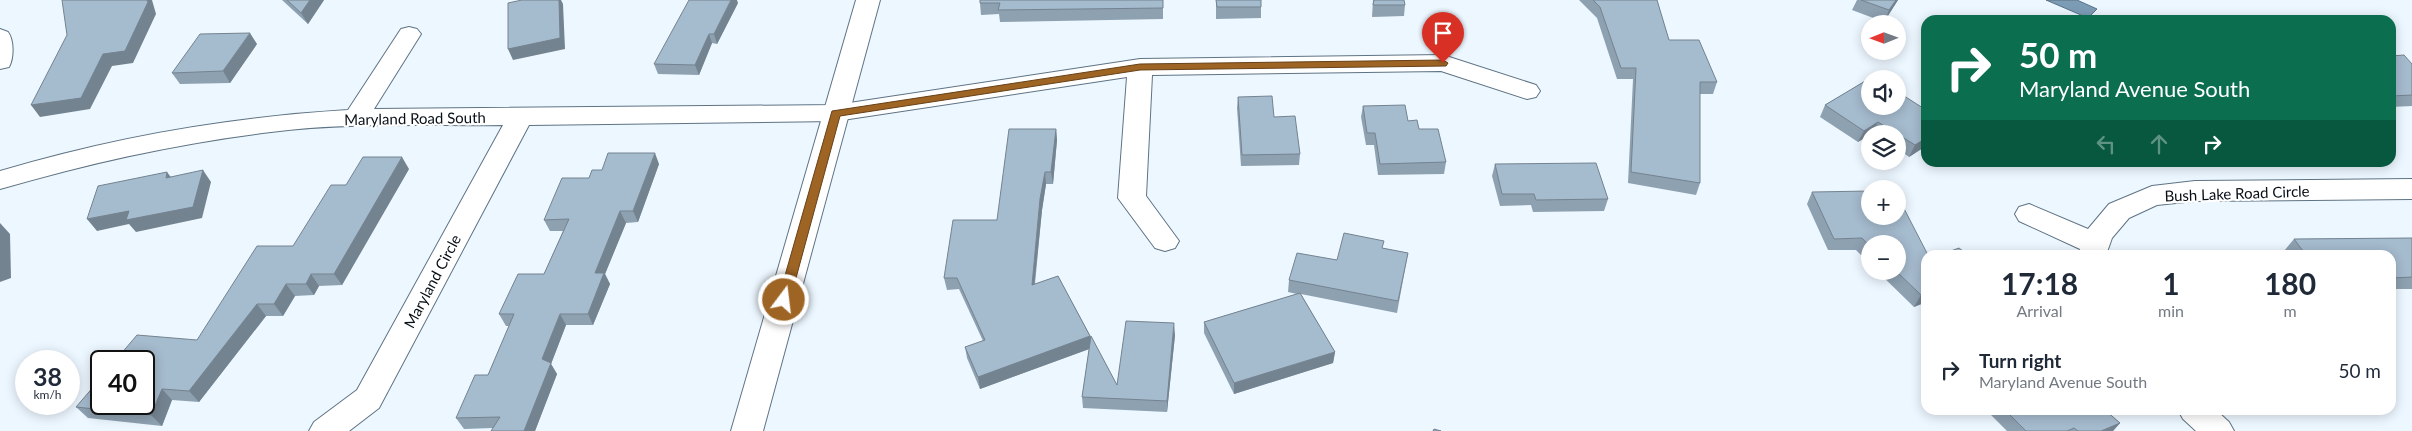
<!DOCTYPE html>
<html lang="en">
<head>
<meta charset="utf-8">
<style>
	body { margin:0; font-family:Lato,sans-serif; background:#f6f6f7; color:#1f2937; height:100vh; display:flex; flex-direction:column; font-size:19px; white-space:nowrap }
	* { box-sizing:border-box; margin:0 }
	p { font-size:16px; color:#747a83 }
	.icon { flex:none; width:28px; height:28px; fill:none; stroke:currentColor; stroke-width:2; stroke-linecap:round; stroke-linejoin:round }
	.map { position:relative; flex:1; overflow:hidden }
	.sheet { position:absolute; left:1921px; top:250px; width:475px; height:165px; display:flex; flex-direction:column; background:#fff; border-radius:15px; box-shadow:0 2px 12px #0003 }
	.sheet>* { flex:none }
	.hud { position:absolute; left:1921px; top:15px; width:475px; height:152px; border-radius:15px; box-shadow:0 2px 12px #0003; background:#0b6e4f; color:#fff; overflow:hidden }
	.needle { width:32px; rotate:269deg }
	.controls { position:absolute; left:1861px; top:15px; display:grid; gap:10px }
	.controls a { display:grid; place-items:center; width:45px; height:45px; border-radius:50%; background:#fff; box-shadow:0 2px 12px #0003; font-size:25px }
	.speed { position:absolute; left:15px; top:350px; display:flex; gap:10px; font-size:25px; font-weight:700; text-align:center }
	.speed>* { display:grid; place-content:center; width:65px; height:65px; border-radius:50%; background:#fff; box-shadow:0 2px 12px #0003; line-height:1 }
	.speed small { font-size:12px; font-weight:400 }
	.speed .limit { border:2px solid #111; border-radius:8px; background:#fff; color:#111 }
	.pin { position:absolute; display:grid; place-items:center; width:42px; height:42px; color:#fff; margin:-51px -21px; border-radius:50% 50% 50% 0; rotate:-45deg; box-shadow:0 0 5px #0007 }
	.pin .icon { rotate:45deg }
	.me { position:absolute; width:55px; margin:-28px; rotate:15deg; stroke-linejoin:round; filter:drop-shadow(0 0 4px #0008) }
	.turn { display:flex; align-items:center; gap:18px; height:105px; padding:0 15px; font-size:22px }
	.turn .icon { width:65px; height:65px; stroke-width:2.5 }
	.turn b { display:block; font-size:35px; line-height:42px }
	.lanes { display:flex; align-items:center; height:48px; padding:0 15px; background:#0003; justify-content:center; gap:25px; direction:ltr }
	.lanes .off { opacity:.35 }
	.eta { display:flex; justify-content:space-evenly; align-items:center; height:85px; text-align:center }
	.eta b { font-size:30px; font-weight:700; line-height:35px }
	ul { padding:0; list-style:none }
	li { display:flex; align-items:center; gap:15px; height:70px; padding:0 15px }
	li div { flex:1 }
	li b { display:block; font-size:19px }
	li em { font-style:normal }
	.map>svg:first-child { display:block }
	.water { fill:#7c9cb6; stroke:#597286 }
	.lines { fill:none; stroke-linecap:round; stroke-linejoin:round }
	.minor-casing { stroke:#5e7384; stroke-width:2 }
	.tertiary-casing { stroke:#5e7384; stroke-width:2 }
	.minor { fill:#fff; fill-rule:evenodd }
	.tertiary { fill:#fff; fill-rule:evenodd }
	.wall { fill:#8ea1b1 }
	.shaded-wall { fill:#748390 }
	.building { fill:#a5bbce; stroke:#748390 }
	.route { fill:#9e6424; stroke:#674117 }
	.labels { text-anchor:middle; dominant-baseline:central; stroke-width:4.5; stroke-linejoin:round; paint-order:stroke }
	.street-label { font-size:15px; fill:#080f16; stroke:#fff }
</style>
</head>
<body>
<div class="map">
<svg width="2412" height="431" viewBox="0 0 2412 431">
	<rect width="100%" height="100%" fill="#edf7ff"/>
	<path class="water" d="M 2046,0 L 2077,0 L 2097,9 L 2088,18 Z"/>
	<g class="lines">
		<defs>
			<path id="minor" d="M 409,27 L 417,29 L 421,34 L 374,109 L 836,105 L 1140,59 L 1443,55 L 1536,85 L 1540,91 L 1536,97 L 1527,99 L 1441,71 L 1152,75 L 1146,196 L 1179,241 L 1175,248 L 1165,251 L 1155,248 L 1118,198 L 1127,77 L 836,121 L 529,125 L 379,408 L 349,431 L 309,431 L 314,422 L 357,390 L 503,125 C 426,126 348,122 271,132 C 179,143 89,163 0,189 L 0,171 C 114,137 230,117 348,110 L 401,29 Z
				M 0,29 L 8,32 C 14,40 14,58 9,67 L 0,69 Z
				M 2412,179 L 2412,199 L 2195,201 L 2157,205 L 2129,218 L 2112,238 L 2106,255 L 2078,255 L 2080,249 L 2019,221 L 2015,214 L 2019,207 L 2029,204 L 2088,229 L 2109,204 L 2152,186 L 2195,181 Z
				M 2178,410 L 2216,410 L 2229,422 L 2234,431 L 2196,431 L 2183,419 Z"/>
			<path id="tertiary" d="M 856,0 L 880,0 L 763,431 L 731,431 Z"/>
		</defs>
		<use href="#minor" class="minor-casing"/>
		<use href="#tertiary" class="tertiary-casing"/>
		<use href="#minor" class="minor"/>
		<use href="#tertiary" class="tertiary"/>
	</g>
	<path class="wall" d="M 282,0 L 324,0 L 308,24 Z
		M 1163,0 L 1163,19 L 1000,22 L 999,14 L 981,15 L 980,3 Z
		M 1216,0 L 1261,0 L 1261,18 L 1216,19 Z
		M 1373,0 L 1405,5 L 1404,16 L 1372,17 Z
		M 1579,0 L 1657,0 L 1669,40 L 1717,82 L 1713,94 L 1700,94 L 1700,183 L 1696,195 L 1628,183 L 1633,79 L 1617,79 L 1597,18 Z
		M 1857,0 L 1898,0 L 1884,22 L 1852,10 Z
		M 738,3 L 717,44 L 712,43 L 699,75 L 658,74 L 654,64 Z
		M 257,44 L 230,83 L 180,84 L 172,73 Z
		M 2391,56 L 2412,64 L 2412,106 L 2391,107 Z
		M 1872,77 L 1926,146 L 1909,157 L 1898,149 L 1898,134 L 1872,133 L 1870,134 L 1858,142 L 1820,117 L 1825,105 Z
		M 1238,97 L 1274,117 L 1300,154 L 1299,165 L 1241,166 L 1237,108 Z
		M 1363,106 L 1408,121 L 1419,129 L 1446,162 L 1444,174 L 1378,175 L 1374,145 L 1366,145 L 1361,117 Z
		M 1056,129 L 1057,140 L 1053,184 L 1046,184 L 1042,210 L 1035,284 L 1058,276 L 1117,385 L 1175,335 L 1167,412 L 1083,408 L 1082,397 L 1089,349 L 980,389 L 967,358 L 965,347 L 983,341 L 959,289 L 947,290 L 944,278 L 997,220 Z
		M 659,164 L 638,222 L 626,223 L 605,274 L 610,284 L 593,325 L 566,325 L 551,364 L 557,374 L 535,431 L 491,431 L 493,428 L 464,429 L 456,418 L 488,375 L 509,326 L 506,326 L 499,314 L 544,274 L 563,231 L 550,231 L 544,220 L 589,178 L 602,170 Z
		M 1495,164 L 1608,199 L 1604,211 L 1533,212 L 1531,205 L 1500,206 L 1492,176 Z
		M 409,169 L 342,285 L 319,286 L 314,295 L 295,296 L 283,316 L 266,316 L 199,402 L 172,400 L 162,426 L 88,418 L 76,407 L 197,340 L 293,246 Z
		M 1812,192 L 1926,255 L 1926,302 L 1914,307 L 1877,271 L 1898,271 L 1870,244 L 1870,264 L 1856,250 L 1828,250 L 1807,204 Z
		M 2412,238 L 2412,289 L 2391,289 L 2391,255 L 2287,255 L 2284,251 L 2294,239 Z
		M 1383,248 L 1408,253 L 1397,313 L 1301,294 L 1335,352 L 1333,363 L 1234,394 L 1204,333 L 1204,322 L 1297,294 L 1288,292 L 1289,280 L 1337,260 Z
		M 1986,410 L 2105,410 L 2120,423 L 2113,431 L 2007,431 Z"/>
	<path class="shaded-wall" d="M 147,0 L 152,0 L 156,14 L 133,63 L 112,66 L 90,109 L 40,117 L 31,105 L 103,54 Z
		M 310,0 L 324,0 L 308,24 L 301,13 Z
		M 559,0 L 561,0 L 563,4 L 565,49 L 513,60 L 508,49 Z
		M 731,0 L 737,0 L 738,3 L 717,44 L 714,34 Z
		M 1896,0 L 1898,0 L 1884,22 L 1889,10 Z
		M 250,33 L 257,44 L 230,83 L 223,71 Z
		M 709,34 L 712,43 L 699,75 L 695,65 Z
		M 1878,122 L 1872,133 L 1870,134 L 1870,135 L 1858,142 L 1864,131 Z
		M 1056,129 L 1057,140 L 1053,184 L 1051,172 Z
		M 1926,138 L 1926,146 L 1909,157 L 1915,145 Z
		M 655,153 L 659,164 L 638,222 L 633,211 Z
		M 402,157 L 409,169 L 342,285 L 334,274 Z
		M 203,170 L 211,182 L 202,218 L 136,232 L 129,224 L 97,231 L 87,219 Z
		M 167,172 L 176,184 L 166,178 Z
		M 1045,172 L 1046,184 L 1042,210 L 1033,297 L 1032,285 L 1040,199 Z
		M 620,211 L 626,223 L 605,274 L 610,284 L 593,325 L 588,314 L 595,273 Z
		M 0,223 L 10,234 L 11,278 L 0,282 Z
		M 311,274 L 319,286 L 314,295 L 306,284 Z
		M 286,284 L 295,296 L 283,316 L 274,304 Z
		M 1926,293 L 1926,302 L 1914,307 L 1921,295 Z
		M 257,304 L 266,316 L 199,402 L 189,391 Z
		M 560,314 L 566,325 L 551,364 L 557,374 L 535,431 L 524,431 L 542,359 Z
		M 1174,323 L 1175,335 L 1167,412 L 1167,401 Z
		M 1090,336 L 1092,348 L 980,389 L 978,377 Z
		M 1335,352 L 1333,363 L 1234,394 L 1234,383 Z
		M 162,389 L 172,400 L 162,426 L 151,415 Z
		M 2120,423 L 2113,431 L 2101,431 Z"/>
	<path class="building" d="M 62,0 L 147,0 L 148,2 L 125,51 L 103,54 L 81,98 L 31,105 L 67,35 Z
		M 287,0 L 310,0 L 301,13 Z
		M 522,0 L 559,0 L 560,38 L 508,49 L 508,3 Z
		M 689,0 L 731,0 L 714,34 L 709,34 L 695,65 L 654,64 Z
		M 980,0 L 1163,0 L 1163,8 L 998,10 L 1000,3 L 980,3 Z
		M 1216,0 L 1261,0 L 1261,7 L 1217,7 Z
		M 1374,0 L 1404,0 L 1405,5 L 1373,5 Z
		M 1593,0 L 1657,0 L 1669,40 L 1699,40 L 1717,82 L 1700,82 L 1700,183 L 1631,172 L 1636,68 L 1621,68 L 1600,7 Z
		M 1861,0 L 1896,0 L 1889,10 Z
		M 250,33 L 223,71 L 172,73 L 200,34 Z
		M 2404,55 L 2412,64 L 2412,95 L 2391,96 L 2391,56 Z
		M 1872,77 L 1875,79 L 1870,79 L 1870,106 L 1898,106 L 1898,92 L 1926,110 L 1926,138 L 1915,145 L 1878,122 L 1864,131 L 1825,105 Z
		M 1272,96 L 1274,117 L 1295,116 L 1300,154 L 1242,155 L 1238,97 Z
		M 1405,105 L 1408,121 L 1417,120 L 1419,129 L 1438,129 L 1446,162 L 1380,164 L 1375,133 L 1367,133 L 1363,106 Z
		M 1009,129 L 1056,129 L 1051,172 L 1045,172 L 1040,199 L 1032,285 L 1058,276 L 1090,336 L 978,377 L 965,347 L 985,340 L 957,278 L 944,278 L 953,220 L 997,220 Z
		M 608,153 L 655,153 L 633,211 L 620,211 L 595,273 L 604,273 L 588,314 L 560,314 L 542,359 L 551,363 L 524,431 L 491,431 L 500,417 L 456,418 L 475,375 L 488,375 L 514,314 L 499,314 L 518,274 L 544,274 L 569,219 L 544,220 L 562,178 L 589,178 L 592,170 L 602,170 Z
		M 363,157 L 402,157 L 334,274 L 311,274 L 306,284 L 286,284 L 274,304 L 257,304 L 189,391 L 162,389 L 151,415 L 76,407 L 101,378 L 101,404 L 144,404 L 144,361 L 115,361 L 137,335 L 197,340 L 257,246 L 293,246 L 331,185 L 346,185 Z
		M 1596,163 L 1608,199 L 1536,200 L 1534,194 L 1502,194 L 1495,164 Z
		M 203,170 L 193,207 L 126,220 L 129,211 L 87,219 L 98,186 L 167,172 L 166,178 Z
		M 1870,191 L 1870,216 L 1898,216 L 1898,197 L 1928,255 L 1926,255 L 1926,293 L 1921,295 L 1896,271 L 1898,271 L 1898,244 L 1870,244 L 1870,247 L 1862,238 L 1834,239 L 1812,192 Z
		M 1344,233 L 1384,241 L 1382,248 L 1408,253 L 1398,301 L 1289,280 L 1297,253 L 1337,260 Z
		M 2412,238 L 2412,277 L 2391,278 L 2391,255 L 2306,255 L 2294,239 Z
		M 1959,248 L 1968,255 L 1940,255 Z
		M 2223,252 L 2229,255 L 2219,255 Z
		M 1300,293 L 1335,352 L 1234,383 L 1204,322 Z
		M 1126,321 L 1174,323 L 1167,401 L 1082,397 L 1091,336 L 1117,385 Z
		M 2005,410 L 2105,410 L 2120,423 L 2101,431 L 2078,431 L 2074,428 L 2067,431 L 2026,431 Z
		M 1434,429 L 1441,431 L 1433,431 Z"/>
	<path class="route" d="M 1443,60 L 1448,63 L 1446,66 L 1140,70 L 840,116 L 790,300 L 784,305 L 778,300 L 832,111 L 1140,64 Z"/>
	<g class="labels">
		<g class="street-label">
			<text transform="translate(415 118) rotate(-1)">Maryland Road South</text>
			<text transform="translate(2237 193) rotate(-2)">Bush Lake Road Circle</text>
			<text transform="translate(432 281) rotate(-62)">Maryland Circle</text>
		</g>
	</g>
</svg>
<div class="controls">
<a><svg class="needle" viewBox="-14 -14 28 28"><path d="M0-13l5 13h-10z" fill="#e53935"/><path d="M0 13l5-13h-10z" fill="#747a83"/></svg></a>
<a><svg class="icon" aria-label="sound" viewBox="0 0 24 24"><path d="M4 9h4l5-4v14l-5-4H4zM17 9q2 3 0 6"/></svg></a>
<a><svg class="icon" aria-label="layers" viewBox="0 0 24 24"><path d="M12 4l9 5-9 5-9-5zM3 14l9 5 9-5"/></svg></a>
<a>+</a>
<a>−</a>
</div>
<div class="speed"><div>38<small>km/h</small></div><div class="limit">40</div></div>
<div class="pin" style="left:1443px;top:63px;background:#d93025"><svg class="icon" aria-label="arrive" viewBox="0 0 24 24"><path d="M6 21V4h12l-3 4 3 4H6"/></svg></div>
<svg class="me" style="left:784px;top:300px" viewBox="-20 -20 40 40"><circle r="17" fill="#9e6424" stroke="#fff" stroke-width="3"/><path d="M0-11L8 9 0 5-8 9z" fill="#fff"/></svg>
<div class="hud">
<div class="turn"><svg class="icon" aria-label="right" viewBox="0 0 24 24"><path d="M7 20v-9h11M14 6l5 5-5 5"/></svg><div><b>50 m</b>Maryland Avenue South</div></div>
<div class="lanes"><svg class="icon off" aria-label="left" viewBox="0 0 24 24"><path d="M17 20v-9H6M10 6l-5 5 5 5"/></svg><svg class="icon off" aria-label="ahead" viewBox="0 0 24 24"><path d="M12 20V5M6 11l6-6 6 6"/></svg><svg class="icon" aria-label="right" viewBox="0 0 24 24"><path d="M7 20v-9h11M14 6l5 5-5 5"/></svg></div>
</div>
<section class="sheet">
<div class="eta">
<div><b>17:18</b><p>Arrival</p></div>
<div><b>1</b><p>min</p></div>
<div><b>180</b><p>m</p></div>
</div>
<ul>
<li><svg class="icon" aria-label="right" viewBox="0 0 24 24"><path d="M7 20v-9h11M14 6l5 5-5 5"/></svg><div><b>Turn right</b><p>Maryland Avenue South</p></div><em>50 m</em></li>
</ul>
</section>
</div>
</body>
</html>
